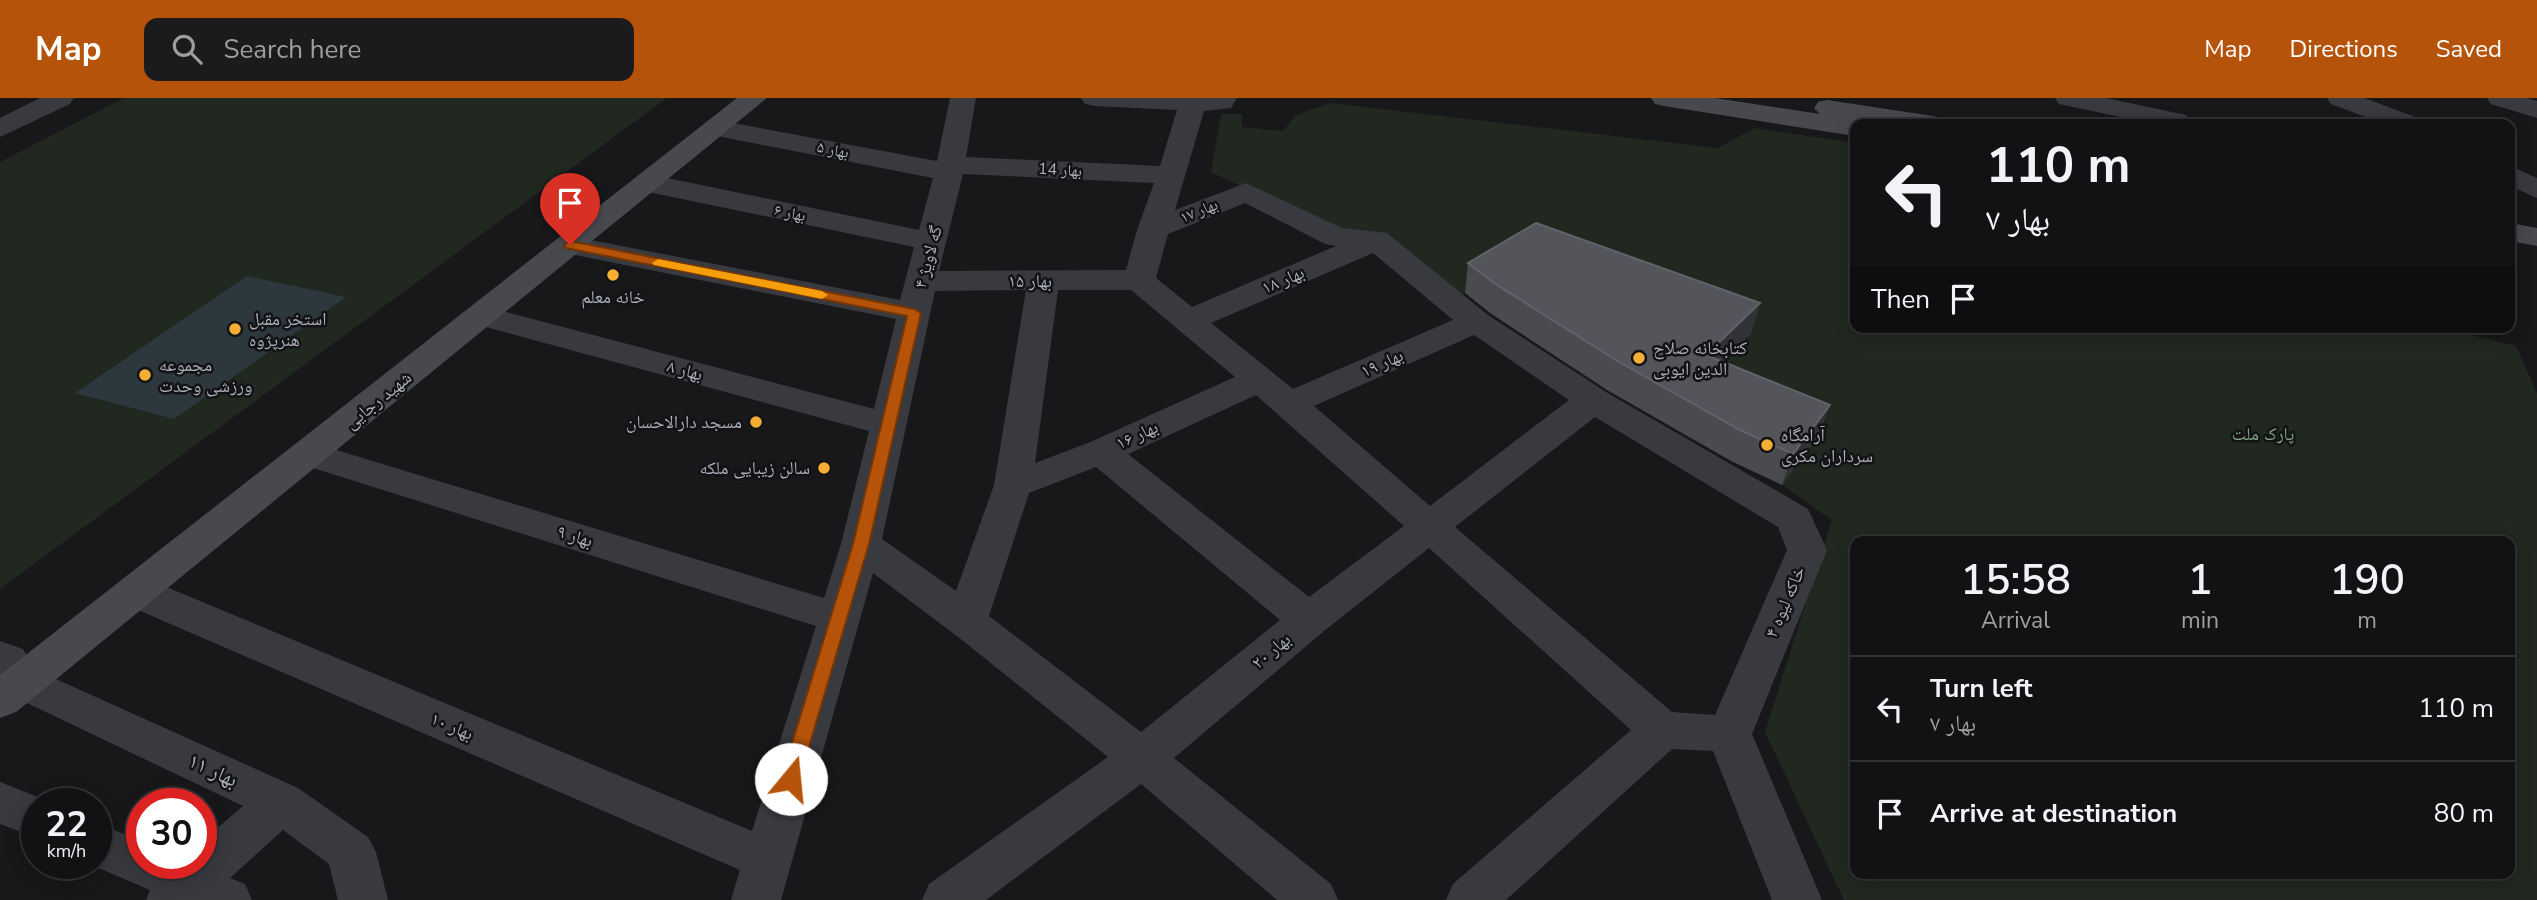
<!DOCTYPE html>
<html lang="en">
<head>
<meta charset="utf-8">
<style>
	body { margin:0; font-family:"Nunito Sans","Noto Naskh Arabic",sans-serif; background:#1b1b1d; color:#f1f3f6; height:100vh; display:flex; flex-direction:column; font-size:26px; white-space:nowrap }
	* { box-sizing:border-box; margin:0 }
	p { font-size:23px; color:#9c9ea0 }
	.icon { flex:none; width:38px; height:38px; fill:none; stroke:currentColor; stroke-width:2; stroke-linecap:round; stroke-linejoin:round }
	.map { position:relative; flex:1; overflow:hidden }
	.side { position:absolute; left:1850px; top:438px; width:665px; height:343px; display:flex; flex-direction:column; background:#121214; border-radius:14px; box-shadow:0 4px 18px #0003,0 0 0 2px #313234 }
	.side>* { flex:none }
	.banner { position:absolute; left:1850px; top:21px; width:665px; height:214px; border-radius:14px; box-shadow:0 4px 18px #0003,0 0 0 2px #313234; background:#121214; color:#f1f3f6; overflow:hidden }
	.speed { position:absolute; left:21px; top:690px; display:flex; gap:14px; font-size:35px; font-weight:700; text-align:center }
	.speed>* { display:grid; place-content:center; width:91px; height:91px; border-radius:50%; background:#121214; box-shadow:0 4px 18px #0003,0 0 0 2px #313234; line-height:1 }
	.speed small { font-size:18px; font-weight:400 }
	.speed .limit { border:10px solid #d22; background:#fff; color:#111 }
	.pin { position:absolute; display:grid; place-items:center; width:60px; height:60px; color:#fff; margin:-72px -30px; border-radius:50% 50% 50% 0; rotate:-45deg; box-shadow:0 0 7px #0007 }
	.pin .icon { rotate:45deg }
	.me { position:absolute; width:77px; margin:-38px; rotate:17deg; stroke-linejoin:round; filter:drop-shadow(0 0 5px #0008) }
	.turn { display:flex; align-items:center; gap:24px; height:147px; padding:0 21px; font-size:32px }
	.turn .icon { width:91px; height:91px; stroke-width:2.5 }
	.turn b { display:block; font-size:49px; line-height:60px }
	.then { display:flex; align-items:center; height:66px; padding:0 21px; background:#0003; gap:14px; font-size:26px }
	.eta { display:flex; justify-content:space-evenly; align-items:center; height:119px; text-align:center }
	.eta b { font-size:42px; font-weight:600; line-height:49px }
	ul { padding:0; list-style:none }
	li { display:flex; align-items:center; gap:21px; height:105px; padding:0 21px; border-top:2px solid #313234 }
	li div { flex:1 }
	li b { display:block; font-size:26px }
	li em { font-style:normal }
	header { display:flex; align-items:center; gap:42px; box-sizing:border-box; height:98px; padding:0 35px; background:#b45309; color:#fff }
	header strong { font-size:33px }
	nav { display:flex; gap:38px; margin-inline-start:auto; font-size:24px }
	.search { width:490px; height:63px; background:#1b1b1d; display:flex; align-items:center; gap:18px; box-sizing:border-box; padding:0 24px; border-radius:14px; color:#9c9ea0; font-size:26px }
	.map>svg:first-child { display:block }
	.green { fill:#202820; fill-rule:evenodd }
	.water { fill:#2d373e }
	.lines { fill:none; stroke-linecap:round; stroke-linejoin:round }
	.street { fill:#393a3f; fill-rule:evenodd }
	.secondary { fill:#47494f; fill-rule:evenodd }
	.wall { fill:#494b4f }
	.shaded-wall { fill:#313235 }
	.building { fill:#54555b; stroke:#61636a; stroke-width:2 }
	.route { fill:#b45309; stroke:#753606; stroke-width:2 }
	.slow { fill:#f59e0b }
	.poi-dot { fill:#f5ae34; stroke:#131315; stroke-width:2.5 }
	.labels { text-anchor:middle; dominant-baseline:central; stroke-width:5; stroke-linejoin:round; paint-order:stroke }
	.far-street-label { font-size:16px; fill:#aaafba; stroke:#131315 }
	.street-label { font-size:18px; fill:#aaafba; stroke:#131315 }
	.poi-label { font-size:18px; fill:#aaafba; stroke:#131315; text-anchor:start }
	.park-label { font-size:18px; fill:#81a582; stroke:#131315 }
	.near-street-label { font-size:21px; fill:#aaafba; stroke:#131315 }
</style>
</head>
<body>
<header>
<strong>Map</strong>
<div class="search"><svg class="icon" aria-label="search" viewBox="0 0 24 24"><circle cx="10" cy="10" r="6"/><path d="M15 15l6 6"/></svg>Search here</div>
<nav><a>Map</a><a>Directions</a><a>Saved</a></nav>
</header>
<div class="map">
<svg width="2537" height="802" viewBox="0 0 2537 802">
	<rect width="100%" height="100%" fill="#18181a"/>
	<path class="green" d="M 124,0 L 667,0 L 0,491 L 0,64 Z
		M 1330,5 L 1717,50 L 1755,30 L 1855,45 L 1855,229 L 2436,229 L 2516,248 L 2537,295 L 2537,802 L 1844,802 L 1765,634 L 1832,422 L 1782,387 L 1818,338 L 1532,155 L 1459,198 L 1338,134 L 1211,74 L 1221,16 L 1242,16 L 1242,29 L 1283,33 L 1296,17 ZM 1855,443 L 2510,443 L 2510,775 L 1855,775 Z"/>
	<path class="water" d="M 247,178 L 346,199 L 174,321 L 75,295 Z"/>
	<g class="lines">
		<path class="street" d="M 40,0 L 74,0 L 70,6 L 0,39 L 0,20 Z
			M 950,0 L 976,0 L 966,59 L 1160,68 L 1177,12 L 1094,8 L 1085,6 L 1081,0 L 1237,0 L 1231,10 L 1204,13 L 1175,112 L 1246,85 L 1342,130 L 1387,135 L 1488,217 L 1606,294 L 1808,411 L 1827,452 L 1752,636 L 1822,802 L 1772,802 L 1713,653 L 1672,651 L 1506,802 L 1446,802 L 1453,786 L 1631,632 L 1429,450 L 1324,533 L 1174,660 L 1331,786 L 1338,802 L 1277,802 L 1141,686 L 986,802 L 922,802 L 929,786 L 1108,659 L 962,542 L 873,475 L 781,802 L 731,802 L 740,772 L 122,505 L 116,494 L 122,483 L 137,479 L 152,483 L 752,733 L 816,528 L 297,365 L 291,356 L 297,347 L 310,344 L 824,500 L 841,446 L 869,333 L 471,225 L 466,218 L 471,211 L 483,208 L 874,311 L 896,221 L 570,156 L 559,154 L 555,147 L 559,140 L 570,138 L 900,202 L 914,149 L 648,94 L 638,91 L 633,85 L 638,79 L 648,76 L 919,132 L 933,80 L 717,38 L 707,36 L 703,30 L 707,24 L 717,22 L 937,63 ZM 963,76 L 1154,85 L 1137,132 L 1126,172 L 939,173 ZM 1245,105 L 1325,146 L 1336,148 L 1192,209 L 1156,180 L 1168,136 ZM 1373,155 L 1453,222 L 1293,291 L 1211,225 ZM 1026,192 L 994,387 L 956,493 L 882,441 L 935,193 ZM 1058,192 L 1131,192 L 1235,279 L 1088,345 L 1035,365 ZM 1474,237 L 1569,302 L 1430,408 L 1314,308 ZM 1256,297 L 1404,428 L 1309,499 L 1128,356 ZM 1595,319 L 1778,429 L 1787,452 L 1715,617 L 1672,614 L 1455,429 ZM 1096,369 L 1280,522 L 1141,634 L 989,518 L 1029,395 Z
			M 2055,0 L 2106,0 L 2186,17 L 2190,23 L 2187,26 L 2153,26 L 2059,6 Z
			M 2327,0 L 2364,0 L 2418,20 L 2422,26 L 2384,26 L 2331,6 Z
			M 2487,0 L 2527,0 L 2537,3 L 2537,20 L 2491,6 Z
			M 2510,68 L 2537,80 L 2537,100 L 2510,88 Z
			M 0,543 L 23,551 L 30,563 L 27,568 L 298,690 L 368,739 L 376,754 L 388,802 L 338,802 L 329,766 L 283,732 L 230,780 L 245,786 L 252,802 L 146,802 L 150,792 L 87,765 L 96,765 L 96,725 L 142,743 L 142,765 L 201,765 L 201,744 L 243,708 L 6,595 L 0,583 L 3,578 L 0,577 Z
			M 0,684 L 53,705 L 37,705 L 37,740 L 0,726 Z"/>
		<path class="secondary" d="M 737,0 L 767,0 L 16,614 L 0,620 L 0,577 Z
			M 1651,0 L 1715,0 L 1820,16 L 1814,10 L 1818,4 L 1827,2 L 1933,18 L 1943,20 L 1947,26 L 1881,26 L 1860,23 L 1866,26 L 1855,26 L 1855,38 L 1664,8 L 1655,6 Z
			M 2510,125 L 2537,130 L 2537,148 L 2510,143 Z"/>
	</g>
	<path class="wall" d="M 1468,165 L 1760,205 L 1751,235 L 1723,263 L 1830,307 L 1818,338 L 1782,387 L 1731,363 L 1607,292 L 1490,215 L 1465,195 Z"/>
	<path class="shaded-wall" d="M 1760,205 L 1751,235 L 1698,287 L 1706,257 Z
		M 1830,307 L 1818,338 L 1782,387 L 1793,356 Z"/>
	<path class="building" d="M 1536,125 L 1760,205 L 1706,257 L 1830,307 L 1793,356 L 1740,332 L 1614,261 L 1494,185 L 1468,165 Z"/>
	<path class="route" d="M 570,143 L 914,211 L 921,215 L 869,446 L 798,686 L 791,689 L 784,686 L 781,681 L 853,446 L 907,218 L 566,150 L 564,147 Z"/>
	<path class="slow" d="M 658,161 L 822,193 L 828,197 L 822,201 L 654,167 L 652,165 Z"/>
	<g class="poi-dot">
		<circle cx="613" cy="177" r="7"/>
		<circle cx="235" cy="231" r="7"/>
		<circle cx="1639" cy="260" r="7"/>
		<circle cx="145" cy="277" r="7"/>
		<circle cx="756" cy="324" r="7"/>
		<circle cx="1767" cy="347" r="7"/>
		<circle cx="824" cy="370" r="7"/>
	</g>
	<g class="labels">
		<g class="far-street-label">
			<text transform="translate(833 52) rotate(11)">بهار ۵</text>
			<text transform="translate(1060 72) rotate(3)">بهار 14</text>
			<text transform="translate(1199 113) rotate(-22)">بهار ۱۷</text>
			<text transform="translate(790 115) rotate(12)">بهار ۶</text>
		</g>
		<g class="street-label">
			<text transform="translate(928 159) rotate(-75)">گه لاویژ ۴</text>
			<text transform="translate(1283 182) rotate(-23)">بهار ۱۸</text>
			<text x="1030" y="183">بهار ۱۵</text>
			<text transform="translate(1382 265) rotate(-24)">بهار ۱۹</text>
			<text transform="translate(685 272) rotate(15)">بهار ۸</text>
			<text transform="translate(378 302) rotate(-39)">شهید رجایی</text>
			<text transform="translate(1137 337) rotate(-25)">بهار ۱۶</text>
			<text transform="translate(575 438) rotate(17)">بهار ۹</text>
			<text transform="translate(1785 504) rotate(-67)">خاکه لیوه ۴</text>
			<text transform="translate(1271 553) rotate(-40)">بهار ۲۰</text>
			<text transform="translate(452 628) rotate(23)">بهار ۱۰</text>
		</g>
		<g class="poi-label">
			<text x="613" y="199" text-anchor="middle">خانه معلم</text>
			<text x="249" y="221">استخر مقبل<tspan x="249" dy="21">هنرپژوه</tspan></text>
			<text x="1653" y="250">کتابخانه صلاح<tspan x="1653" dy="21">الدین ایوبی</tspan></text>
			<text x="159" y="267">مجموعه<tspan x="159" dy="21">ورزشی وحدت</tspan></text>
			<text x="742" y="324" text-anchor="end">مسجد دارالاحسان</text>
			<text x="1781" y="337">آرامگاه<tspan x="1781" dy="21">سرداران مکری</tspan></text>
			<text x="810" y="370" text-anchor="end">سالن زیبایی ملکه</text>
		</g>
		<g class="park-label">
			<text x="2263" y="336">پارک ملت</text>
		</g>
		<g class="near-street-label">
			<text transform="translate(213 672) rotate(25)">بهار ۱۱</text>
		</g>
	</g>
</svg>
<div class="speed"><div>22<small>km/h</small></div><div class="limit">30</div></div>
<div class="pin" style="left:570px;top:147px;background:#d93025"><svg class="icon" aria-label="arrive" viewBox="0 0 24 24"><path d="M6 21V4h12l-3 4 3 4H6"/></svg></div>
<svg class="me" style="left:791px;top:681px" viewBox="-20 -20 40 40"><circle r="19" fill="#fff"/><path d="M0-13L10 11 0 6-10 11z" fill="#b45309"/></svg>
<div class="banner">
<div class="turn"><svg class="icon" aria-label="left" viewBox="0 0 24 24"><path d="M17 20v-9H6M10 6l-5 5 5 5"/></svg><div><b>110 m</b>بهار ۷</div></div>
<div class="then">Then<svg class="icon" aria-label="arrive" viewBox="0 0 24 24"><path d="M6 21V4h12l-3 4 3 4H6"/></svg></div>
</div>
<section class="side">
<div class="eta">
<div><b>15:58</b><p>Arrival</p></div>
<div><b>1</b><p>min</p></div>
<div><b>190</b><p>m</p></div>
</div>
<ul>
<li><svg class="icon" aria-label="left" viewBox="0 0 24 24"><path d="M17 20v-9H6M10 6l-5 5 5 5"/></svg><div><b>Turn left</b><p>بهار ۷</p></div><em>110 m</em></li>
<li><svg class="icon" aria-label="arrive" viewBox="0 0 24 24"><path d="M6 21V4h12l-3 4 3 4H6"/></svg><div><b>Arrive at destination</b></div><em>80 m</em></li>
</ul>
</section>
</div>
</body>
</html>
